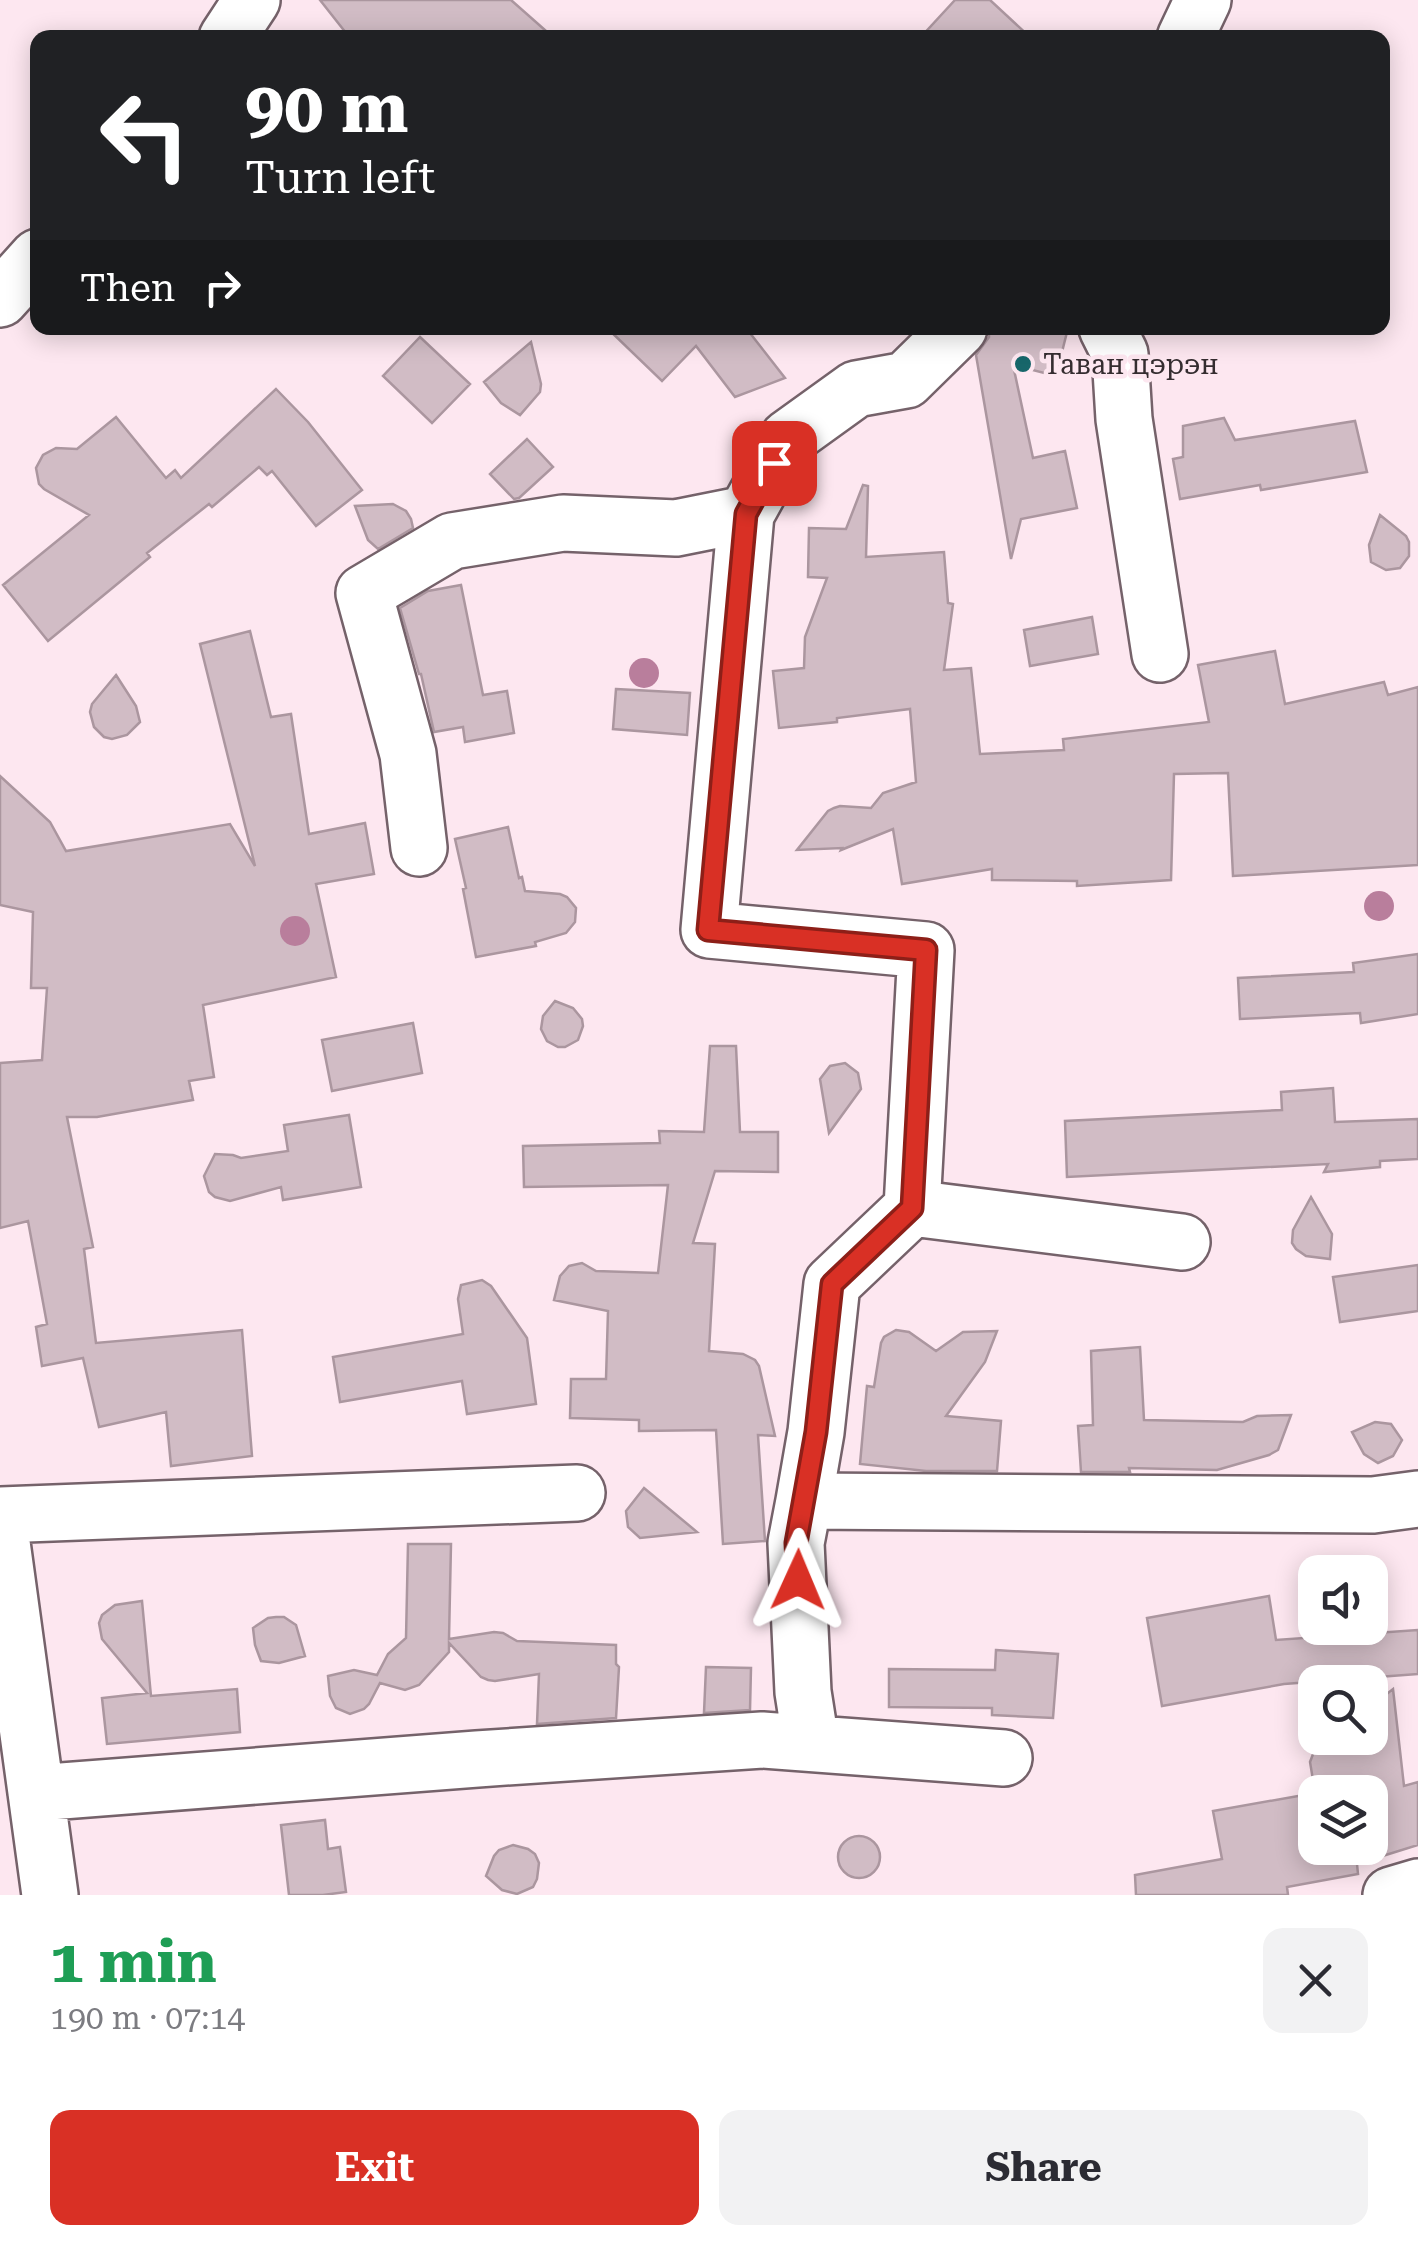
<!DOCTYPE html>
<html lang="en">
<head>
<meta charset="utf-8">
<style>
	body { margin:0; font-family:"Roboto Serif",serif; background:#f2f2f3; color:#2b2b33; height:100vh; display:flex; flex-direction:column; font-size:38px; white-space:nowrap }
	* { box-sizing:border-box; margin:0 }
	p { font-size:32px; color:#7c7c81 }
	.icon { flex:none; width:55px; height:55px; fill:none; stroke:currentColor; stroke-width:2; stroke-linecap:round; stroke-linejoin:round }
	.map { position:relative; height:1895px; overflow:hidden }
	.sheet { display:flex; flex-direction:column; background:#fff; flex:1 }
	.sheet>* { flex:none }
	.top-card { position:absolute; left:30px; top:30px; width:1360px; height:305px; border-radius:20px; box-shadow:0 5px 25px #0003; background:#202124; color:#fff; overflow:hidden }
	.tools { position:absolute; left:1298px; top:1555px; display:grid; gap:20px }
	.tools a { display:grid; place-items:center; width:90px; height:90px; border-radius:20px; background:#fff; box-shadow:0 5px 25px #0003; font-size:50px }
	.pin { position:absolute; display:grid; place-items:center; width:85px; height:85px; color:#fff; margin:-42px; border-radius:20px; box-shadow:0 5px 15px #0006 }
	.me { position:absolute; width:110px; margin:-55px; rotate:1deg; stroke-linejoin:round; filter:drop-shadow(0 0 8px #0008) }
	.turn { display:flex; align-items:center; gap:35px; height:210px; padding:0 50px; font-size:45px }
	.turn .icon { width:130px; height:130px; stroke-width:2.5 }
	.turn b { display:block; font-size:70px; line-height:85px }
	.then { display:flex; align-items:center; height:95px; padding:0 50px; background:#0003; gap:20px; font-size:38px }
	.round { display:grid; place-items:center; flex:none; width:105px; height:105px; border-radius:20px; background:#f2f2f3 }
	.overview { display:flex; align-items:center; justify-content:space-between; height:170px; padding:0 50px }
	h1 { font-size:60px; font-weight:700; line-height:75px; color:#1e9e55 }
	.primary-button { display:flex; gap:20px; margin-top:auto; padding:20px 50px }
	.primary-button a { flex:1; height:115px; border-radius:20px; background:#d93025; color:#fff; font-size:40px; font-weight:700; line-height:115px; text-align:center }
	.primary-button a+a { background:#f2f2f3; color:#2b2b33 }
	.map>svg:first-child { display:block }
	.building { fill:#d1bcc5; stroke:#ab969f; stroke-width:2.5 }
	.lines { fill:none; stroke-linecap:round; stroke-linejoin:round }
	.minor-casing { stroke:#75626a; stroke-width:60 }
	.minor { stroke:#fff; stroke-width:55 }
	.tree { fill:#b97e9c }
	.route-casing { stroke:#8d1f18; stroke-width:25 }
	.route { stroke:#d93025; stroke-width:18 }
	.poi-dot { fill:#17666a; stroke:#fde7f0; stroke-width:4 }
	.labels { text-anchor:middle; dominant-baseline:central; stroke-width:9; stroke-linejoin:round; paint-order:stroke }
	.poi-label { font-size:28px; fill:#352d30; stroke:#fde7f0; text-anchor:start }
</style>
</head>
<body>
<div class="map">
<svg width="1418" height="1895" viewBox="0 0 1418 1895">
	<rect width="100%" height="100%" fill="#fde7f0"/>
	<path class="building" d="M 320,0 L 511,0 L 554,38 L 350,38 Z
		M 955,0 L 990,0 L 1031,38 L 920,38 Z
		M 607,328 L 746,328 L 785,378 L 735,397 L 696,346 L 662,381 Z
		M 989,328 L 1068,328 L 1056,376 L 1013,365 L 1033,458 L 1065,451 L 1077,508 L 1021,519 L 1011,559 L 976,355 L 989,337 Z
		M 420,337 L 470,384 L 432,423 L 383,376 Z
		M 531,342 L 541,384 L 540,392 L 520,415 L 501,403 L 484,382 Z
		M 276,389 L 308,422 L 362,490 L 316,526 L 272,471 L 267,475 L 259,467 L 212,507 L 209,504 L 147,553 L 150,557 L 48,641 L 3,585 L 89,515 L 44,489 L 39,484 L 36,468 L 43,455 L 56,448 L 77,449 L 116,417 L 166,478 L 175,470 L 181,478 Z
		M 1224,418 L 1235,440 L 1355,421 L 1367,472 L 1261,490 L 1260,485 L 1180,499 L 1173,459 L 1183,457 L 1183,426 Z
		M 527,439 L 553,467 L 519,498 L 514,499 L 490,474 Z
		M 863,485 L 868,486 L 866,557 L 944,552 L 948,603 L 953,604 L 944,670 L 971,668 L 980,754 L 1064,750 L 1063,739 L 1209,722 L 1198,665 L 1275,651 L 1285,704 L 1384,682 L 1388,695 L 1418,687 L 1418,865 L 1233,876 L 1228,773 L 1174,774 L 1171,880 L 1077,886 L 1077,881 L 992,880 L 992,869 L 902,884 L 893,829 L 841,850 L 842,848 L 797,850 L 828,811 L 834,808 L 840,806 L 871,808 L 883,793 L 916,782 L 910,709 L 837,718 L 837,722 L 779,728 L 773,671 L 804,668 L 805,637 L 827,578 L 808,577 L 809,528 L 846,529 Z
		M 393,504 L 406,511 L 411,519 L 413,528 L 378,549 L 368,540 L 355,506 Z
		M 1380,515 L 1406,536 L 1409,542 L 1409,556 L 1400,568 L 1386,570 L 1371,562 L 1369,545 Z
		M 461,585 L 483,695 L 507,691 L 514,733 L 465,742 L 463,727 L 434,732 L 421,674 L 419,674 L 400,608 L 428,591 Z
		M 1092,617 L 1098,654 L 1030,666 L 1024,630 Z
		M 250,631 L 271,717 L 291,714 L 309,834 L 365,823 L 374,874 L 316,884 L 336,977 L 203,1005 L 214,1077 L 189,1081 L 193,1100 L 97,1117 L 67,1117 L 93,1247 L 84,1249 L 96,1343 L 242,1330 L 252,1456 L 171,1466 L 166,1412 L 99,1427 L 83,1358 L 42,1366 L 36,1327 L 47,1324 L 28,1221 L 0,1228 L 0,1063 L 42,1060 L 47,988 L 31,988 L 33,912 L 0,905 L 0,776 L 50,822 L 66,851 L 230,824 L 255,866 L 200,644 Z
		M 116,675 L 136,706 L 140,722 L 127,735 L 112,739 L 104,737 L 94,727 L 90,712 L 92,704 Z
		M 616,689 L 690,693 L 687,735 L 613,729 Z
		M 508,827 L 519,878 L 522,877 L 525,891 L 560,894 L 567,897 L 576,908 L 575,922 L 566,933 L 535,942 L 536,946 L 476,957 L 463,889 L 466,888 L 455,839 Z
		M 1418,954 L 1418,1014 L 1361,1023 L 1360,1013 L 1240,1019 L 1238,978 L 1354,972 L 1353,963 Z
		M 555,1001 L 573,1008 L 582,1019 L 583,1026 L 578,1040 L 565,1047 L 558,1047 L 547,1041 L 541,1029 L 543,1016 Z
		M 413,1023 L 422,1073 L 332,1091 L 322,1040 Z
		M 710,1046 L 736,1046 L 740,1132 L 778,1132 L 778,1172 L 715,1171 L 693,1243 L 715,1244 L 709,1351 L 743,1354 L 755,1360 L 759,1366 L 775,1436 L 758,1435 L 765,1541 L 723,1544 L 716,1430 L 639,1431 L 639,1420 L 570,1418 L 571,1379 L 606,1379 L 608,1311 L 554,1300 L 560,1276 L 569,1266 L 582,1263 L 596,1271 L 658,1273 L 668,1185 L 524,1187 L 523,1146 L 660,1143 L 659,1131 L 704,1132 Z
		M 845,1063 L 858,1073 L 861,1089 L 829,1133 L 820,1079 L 830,1066 Z
		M 1333,1088 L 1335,1122 L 1418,1119 L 1418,1159 L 1380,1161 L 1380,1167 L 1324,1172 L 1328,1164 L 1067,1177 L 1065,1121 L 1282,1110 L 1281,1092 Z
		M 349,1115 L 361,1187 L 283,1200 L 281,1187 L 230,1201 L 215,1197 L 209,1192 L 204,1176 L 215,1154 L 233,1155 L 241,1158 L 288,1151 L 284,1125 Z
		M 1311,1197 L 1332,1234 L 1330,1259 L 1306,1256 L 1296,1249 L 1292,1243 L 1293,1230 Z
		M 1418,1265 L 1418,1311 L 1340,1322 L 1333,1277 Z
		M 482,1280 L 491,1286 L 527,1338 L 536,1404 L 467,1414 L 462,1381 L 340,1402 L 333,1357 L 463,1334 L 458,1299 L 461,1285 Z
		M 896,1330 L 909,1332 L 936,1351 L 963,1332 L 997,1331 L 985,1362 L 946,1416 L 1001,1421 L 997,1471 L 926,1471 L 860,1464 L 867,1386 L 874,1387 L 881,1343 L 884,1337 Z
		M 1140,1347 L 1144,1420 L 1243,1422 L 1257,1416 L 1291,1415 L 1278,1450 L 1269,1455 L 1217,1470 L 1129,1468 L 1130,1472 L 1081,1472 L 1078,1426 L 1093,1425 L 1091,1351 Z
		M 1375,1422 L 1391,1424 L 1402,1440 L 1393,1456 L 1378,1463 L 1364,1454 L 1352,1432 Z
		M 644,1488 L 697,1532 L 640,1538 L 628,1527 L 626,1511 Z
		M 408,1544 L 451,1544 L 449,1639 L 494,1632 L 503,1633 L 517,1641 L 616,1645 L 616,1664 L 619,1667 L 616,1718 L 537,1724 L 539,1674 L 495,1681 L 488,1680 L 481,1677 L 449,1643 L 449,1652 L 419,1685 L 405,1690 L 380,1683 L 369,1704 L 364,1709 L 350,1714 L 336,1708 L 330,1696 L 328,1676 L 354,1670 L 377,1675 L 388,1654 L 406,1638 Z
		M 1269,1596 L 1276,1640 L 1418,1630 L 1418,1674 L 1284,1684 L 1162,1706 L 1147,1618 Z
		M 142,1601 L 151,1696 L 237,1689 L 240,1732 L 107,1744 L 102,1698 L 147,1693 L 102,1639 L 99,1623 L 102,1615 L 115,1605 Z
		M 276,1617 L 284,1617 L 296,1625 L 305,1656 L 279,1663 L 261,1661 L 255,1645 L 253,1628 L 268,1618 Z
		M 996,1650 L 1058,1654 L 1053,1718 L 992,1715 L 992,1708 L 889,1707 L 889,1669 L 995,1670 Z
		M 706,1667 L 751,1668 L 750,1710 L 704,1713 Z
		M 1393,1689 L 1404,1786 L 1418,1782 L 1418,1845 L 1357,1864 L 1358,1874 L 1287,1887 L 1288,1895 L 1136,1895 L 1135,1875 L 1222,1859 L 1213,1811 L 1315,1793 L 1315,1848 L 1370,1848 L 1370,1792 L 1315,1792 L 1310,1762 L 1315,1749 L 1330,1738 L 1370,1738 L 1370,1707 Z
		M 325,1820 L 328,1849 L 340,1847 L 346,1892 L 323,1895 L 289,1895 L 281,1825 Z
		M838 1857a21 21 0 1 1 42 0a21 21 0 1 1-42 0Z
		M 513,1845 L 528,1849 L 535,1854 L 539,1863 L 537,1879 L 533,1887 L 517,1894 L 502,1890 L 486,1876 L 494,1856 L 499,1850 Z"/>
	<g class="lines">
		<defs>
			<path id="minor" d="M 227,38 L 252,0
				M 1185,38 L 1203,0
				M 0,299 L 38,257
				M 1107,328 L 1120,354 L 1124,419 L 1160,654
				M 746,514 L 709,930 L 926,950 L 912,1208 L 832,1284 L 816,1432 L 804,1501 L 1373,1505 L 1418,1499
				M 419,848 L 408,754 L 364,593 L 452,541 L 563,523 L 676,528 L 746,514 L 788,438 L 856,389 L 906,380 L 959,328
				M 912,1208 L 1182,1242
				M 804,1501 L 796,1543 L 803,1692 L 811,1743
				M 0,1515 L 577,1493
				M 0,1528 L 50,1895
				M 36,1793 L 477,1759 L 762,1740 L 1004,1758
				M 1391,1895 L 1418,1887"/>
		</defs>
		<use href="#minor" class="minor-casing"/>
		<use href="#minor" class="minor"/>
	</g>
	<g class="tree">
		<circle cx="644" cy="673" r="15"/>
		<circle cx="1379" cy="906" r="15"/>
		<circle cx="295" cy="931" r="15"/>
	</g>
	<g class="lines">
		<defs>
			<path id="route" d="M 774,463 L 746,514 L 708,930 L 926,950 L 912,1208 L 832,1284 L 816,1432 L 796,1543 L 798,1580"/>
		</defs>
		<use href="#route" class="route-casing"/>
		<use href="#route" class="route"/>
	</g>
	<circle class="poi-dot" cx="1023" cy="364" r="10"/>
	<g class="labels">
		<g class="poi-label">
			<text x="1043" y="364">Таван цэрэн</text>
		</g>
	</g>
</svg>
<div class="tools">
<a><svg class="icon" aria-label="sound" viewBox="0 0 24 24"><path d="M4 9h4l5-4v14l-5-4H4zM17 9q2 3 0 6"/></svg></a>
<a><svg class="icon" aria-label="search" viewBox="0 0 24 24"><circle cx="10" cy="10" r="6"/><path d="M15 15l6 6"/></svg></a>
<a><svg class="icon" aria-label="layers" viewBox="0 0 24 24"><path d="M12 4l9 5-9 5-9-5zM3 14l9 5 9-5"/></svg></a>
</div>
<div class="pin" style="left:774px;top:463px;background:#d93025"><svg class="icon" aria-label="arrive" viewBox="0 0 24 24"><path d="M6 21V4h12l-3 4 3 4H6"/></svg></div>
<svg class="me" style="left:798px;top:1580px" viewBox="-20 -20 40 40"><path d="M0-17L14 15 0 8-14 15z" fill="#d93025" stroke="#fff" stroke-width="4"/></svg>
<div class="top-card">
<div class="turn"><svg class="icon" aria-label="left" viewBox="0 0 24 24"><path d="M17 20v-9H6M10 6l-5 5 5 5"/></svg><div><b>90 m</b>Turn left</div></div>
<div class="then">Then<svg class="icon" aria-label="right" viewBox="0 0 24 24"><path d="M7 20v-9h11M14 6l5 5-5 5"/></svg></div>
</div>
</div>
<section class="sheet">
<div class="overview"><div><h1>1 min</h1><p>190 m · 07:14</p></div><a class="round"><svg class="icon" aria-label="close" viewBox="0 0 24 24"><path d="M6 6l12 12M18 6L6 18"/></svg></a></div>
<div class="primary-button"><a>Exit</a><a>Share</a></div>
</section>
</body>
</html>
